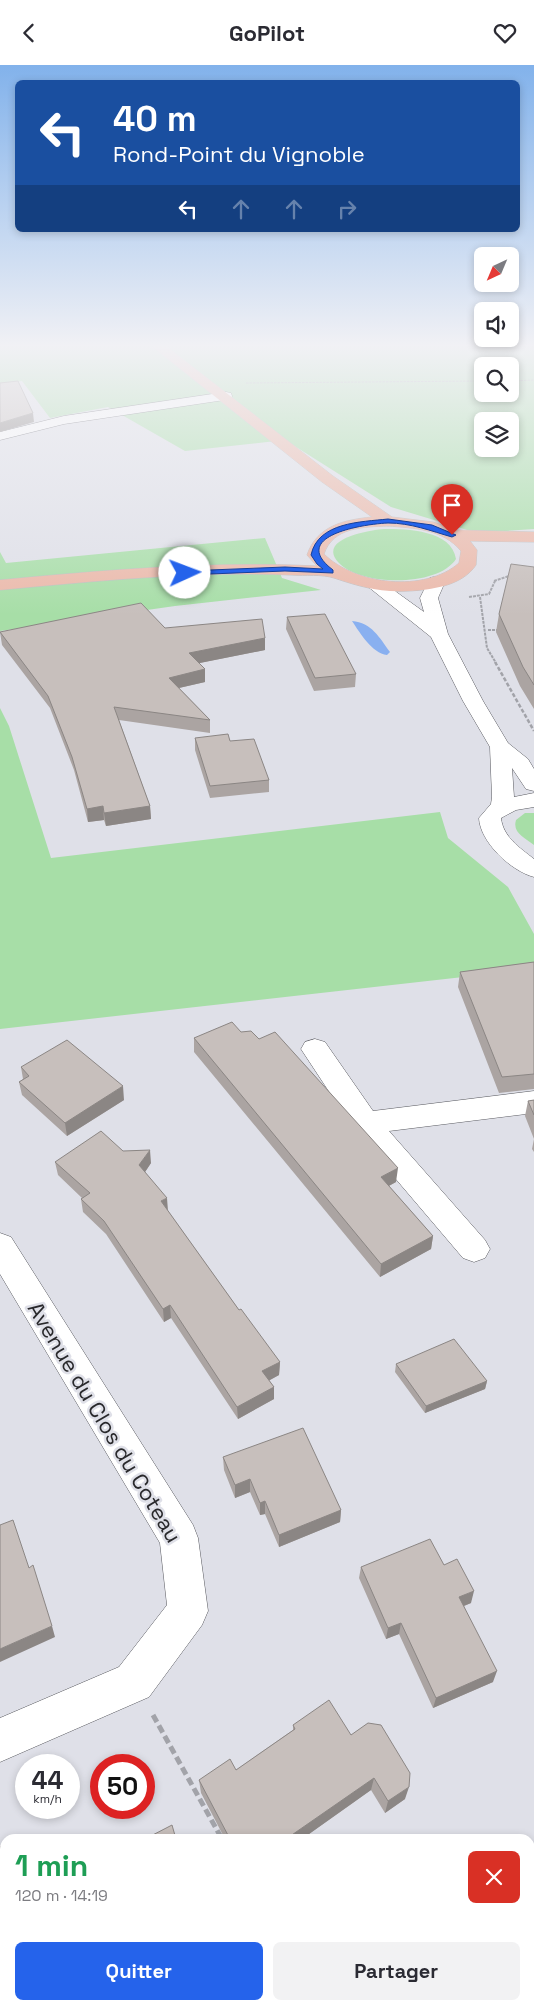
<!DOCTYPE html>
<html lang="fr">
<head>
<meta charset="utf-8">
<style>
	body { margin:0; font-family:"Space Grotesk",sans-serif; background:#f2f2f3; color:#2b2b33; height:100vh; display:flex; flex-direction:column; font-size:19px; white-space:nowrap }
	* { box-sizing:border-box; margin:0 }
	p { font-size:16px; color:#7c7c81 }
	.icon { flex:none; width:28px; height:28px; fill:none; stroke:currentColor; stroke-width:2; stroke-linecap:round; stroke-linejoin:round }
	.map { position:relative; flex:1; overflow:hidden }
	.details { position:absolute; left:0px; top:1769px; width:535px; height:176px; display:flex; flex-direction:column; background:#fff; border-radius:15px 15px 0 0; box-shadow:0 2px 8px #0003 }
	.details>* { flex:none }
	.hud { position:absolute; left:15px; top:15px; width:505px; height:152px; border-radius:8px; box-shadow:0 2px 8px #0003; background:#1a4fa0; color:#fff; overflow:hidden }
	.needle { width:32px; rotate:224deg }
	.controls { position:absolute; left:474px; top:182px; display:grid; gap:10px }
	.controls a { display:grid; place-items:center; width:45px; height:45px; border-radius:8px; background:#fff; box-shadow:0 2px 8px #0003; font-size:25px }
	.speed { position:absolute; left:15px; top:1689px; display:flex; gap:10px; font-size:25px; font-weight:700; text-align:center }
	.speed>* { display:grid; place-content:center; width:65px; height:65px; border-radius:50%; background:#fff; box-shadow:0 2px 8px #0003; line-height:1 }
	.speed small { font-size:12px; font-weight:400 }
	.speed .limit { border:8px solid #d22; background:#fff; color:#111 }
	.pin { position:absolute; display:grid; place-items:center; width:42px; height:42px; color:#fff; margin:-51px -21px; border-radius:50% 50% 50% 0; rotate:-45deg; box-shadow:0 0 5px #0007 }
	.pin .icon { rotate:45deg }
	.me { position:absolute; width:55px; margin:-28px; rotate:88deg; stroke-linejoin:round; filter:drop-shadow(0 0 4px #0008) }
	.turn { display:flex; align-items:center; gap:18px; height:105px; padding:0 15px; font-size:22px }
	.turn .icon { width:65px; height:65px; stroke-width:2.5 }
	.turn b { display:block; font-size:35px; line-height:42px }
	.lanes { display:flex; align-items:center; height:48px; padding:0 15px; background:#0003; justify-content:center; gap:25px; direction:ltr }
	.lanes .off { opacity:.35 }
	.round { display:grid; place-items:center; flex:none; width:52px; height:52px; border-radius:8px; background:#f2f2f3 }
	.head { display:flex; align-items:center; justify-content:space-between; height:85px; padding:0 15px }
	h1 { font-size:30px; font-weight:700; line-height:38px; color:#1e9e55 }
	.action { display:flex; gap:10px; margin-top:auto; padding:10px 15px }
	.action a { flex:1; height:58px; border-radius:8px; background:#2563eb; color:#fff; font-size:20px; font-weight:700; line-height:58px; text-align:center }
	.action a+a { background:#f2f2f3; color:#2b2b33 }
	header { display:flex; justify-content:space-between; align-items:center; height:65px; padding:0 15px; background:#fff; font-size:22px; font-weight:700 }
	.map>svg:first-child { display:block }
	.green { fill:#a7dea7; fill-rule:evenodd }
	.water { fill:#89b0f0 }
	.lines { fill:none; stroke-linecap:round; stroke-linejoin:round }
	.minor-casing { stroke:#58595f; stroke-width:1 }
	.major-casing { stroke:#bfbfc0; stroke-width:1 }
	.path-far3 { stroke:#a2a3a9; stroke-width:1; stroke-dasharray:2.5 1; stroke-linecap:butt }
	.path-far2 { stroke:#a2a3a9; stroke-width:2; stroke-dasharray:3 1; stroke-linecap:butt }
	.path-far1 { stroke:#a2a3a9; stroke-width:2.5; stroke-dasharray:4 2; stroke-linecap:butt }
	.path { stroke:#a2a3a9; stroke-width:5; stroke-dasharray:8 4; stroke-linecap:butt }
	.minor { fill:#fff; fill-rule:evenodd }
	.major { fill:#ebb9aa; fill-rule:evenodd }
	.wall { fill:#aba4a2 }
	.shaded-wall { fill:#8b8684 }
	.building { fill:#c7bfbc; stroke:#8b8684 }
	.route { fill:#2563eb; stroke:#184099 }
	.labels { text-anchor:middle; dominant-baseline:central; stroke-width:5; stroke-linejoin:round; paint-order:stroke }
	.near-street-label { font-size:22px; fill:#29292c; stroke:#dfe0e8 }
</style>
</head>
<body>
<header><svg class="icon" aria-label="back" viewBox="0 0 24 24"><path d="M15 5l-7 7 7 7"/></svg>GoPilot<svg class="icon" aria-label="heart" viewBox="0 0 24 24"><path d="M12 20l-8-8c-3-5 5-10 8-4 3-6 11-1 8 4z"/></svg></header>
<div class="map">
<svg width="534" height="1944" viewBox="0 0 534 1944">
	<rect width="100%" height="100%" fill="#dfe0e8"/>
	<path class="green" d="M 0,278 L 534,278 L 534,464 L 477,468 L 391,442 L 285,375 L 185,386 L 108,342 L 50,353 L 22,316 L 0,319 ZM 482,301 L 510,301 L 510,329 L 482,329 ZM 482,356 L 510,356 L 510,384 L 482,384 Z
		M 384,464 C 407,464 452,465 456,494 C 438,522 363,521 340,499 C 314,474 370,465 384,464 Z
		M 265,473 L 282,513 L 321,525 L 175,541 L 0,566 L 0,487 L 6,498 Z
		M 0,643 L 9,661 L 51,793 L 440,747 L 448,773 L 508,822 L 534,869 L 534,904 L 0,964 Z
		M 525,748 L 534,748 L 534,780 C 525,773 512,768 516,755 Z"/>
	<path class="water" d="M 352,556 C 372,558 379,572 390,587 L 387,590 C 372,588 360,568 352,556 Z"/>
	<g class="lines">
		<defs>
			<path id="minor" d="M 226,327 L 231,328 L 232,331 L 231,334 L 64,359 L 0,375 L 0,367 L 64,351 Z
				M 436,512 L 442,513 L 445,517 L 438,533 L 448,569 L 483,636 L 508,678 L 528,694 L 534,704 L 534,726 L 526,724 L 512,703 L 514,732 L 534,728 L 534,742 L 516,745 L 501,753 C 503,772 520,783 534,794 L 534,812 C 511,806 480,777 479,753 L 491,739 L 492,732 L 490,682 L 463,636 L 431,572 L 366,520 L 369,516 L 381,516 L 424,547 L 420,533 L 430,513 Z
				M 315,974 L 325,977 L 373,1046 L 534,1026 L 534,1048 L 389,1066 L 485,1175 L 490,1184 L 485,1193 L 474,1197 L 463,1193 L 355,1066 L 301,984 L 305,977 Z
				M 0,1168 L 11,1172 L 193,1460 L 198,1473 L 208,1546 L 202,1560 L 149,1632 L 0,1697 L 0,1653 L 119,1602 L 167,1540 L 160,1478 L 0,1209 Z"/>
			<path id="major" d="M 148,278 L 162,278 L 333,411 L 392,452 L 433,457 L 456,465 L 534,467 L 534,477 L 470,476 L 477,485 L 476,500 C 462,521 431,525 408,526 C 381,528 358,521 334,513 C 322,509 305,511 292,510 C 195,506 97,516 0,525 L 0,515 C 105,505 211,496 317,501 L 307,490 C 317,461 343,455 372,452 L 322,417 ZM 388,461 C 414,463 443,464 461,486 L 459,498 C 425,528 355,520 324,489 C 333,462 363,462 388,461 Z"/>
		</defs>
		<use href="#minor" class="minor-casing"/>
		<use href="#major" class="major-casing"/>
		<path class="path-far3" d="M 510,316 L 534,315
			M 246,318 L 482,316"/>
		<path class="path-far2" d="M 494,516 L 512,510
			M 469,532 L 489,529 L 495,516
			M 480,532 L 487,583 L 496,598
			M 488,565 L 498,565"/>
		<path class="path-far1" d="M 495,597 L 534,666"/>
		<path class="path" d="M 153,1650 L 222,1774
			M 530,1788 L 534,1785
			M 230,1944 L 238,1940"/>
		<use href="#minor" class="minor"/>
		<use href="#major" class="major"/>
	</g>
	<path class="wall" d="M 534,502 L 534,644 L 520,621 L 496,567 L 499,549 Z
		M 287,552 L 356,609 L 355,622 L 314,626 L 286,564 Z
		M 165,563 L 265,573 L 265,585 L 199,598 L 205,604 L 205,617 L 179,623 L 210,655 L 210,668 L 119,655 L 150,741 L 151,754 L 106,761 L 104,755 L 88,757 L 74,705 L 50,643 L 2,580 L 0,567 Z
		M 195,673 L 230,676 L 269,715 L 269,727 L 210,733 L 195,685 Z
		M 534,897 L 534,1024 L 499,1028 L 458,922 L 460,907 Z
		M 241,967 L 396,1117 L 389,1121 L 433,1171 L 431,1184 L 380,1212 L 194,987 L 194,973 Z
		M 21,1002 L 124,1035 L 67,1071 L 22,1030 L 19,1017 L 23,1014 Z
		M 534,1035 L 534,1087 L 532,1084 L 534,1074 L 525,1051 L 528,1036 Z
		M 123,1086 L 151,1098 L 145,1107 L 168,1146 L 239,1245 L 280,1297 L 279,1310 L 269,1315 L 274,1322 L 274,1334 L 238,1354 L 171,1253 L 164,1257 L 106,1169 L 83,1147 L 81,1134 L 82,1133 L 58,1110 L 55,1097 Z
		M 396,1299 L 487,1316 L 485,1324 L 425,1348 L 395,1307 Z
		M 223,1392 L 341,1445 L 340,1457 L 279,1482 L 265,1449 L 260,1450 L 250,1427 L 235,1433 L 224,1405 Z
		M 444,1500 L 471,1538 L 464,1541 L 493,1617 L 433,1643 L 399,1569 L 386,1574 L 359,1513 L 361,1502 Z
		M 293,1660 L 351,1670 L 405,1734 L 385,1748 L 371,1725 L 302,1774 L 225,1774 L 201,1728 L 199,1715 L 236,1705 L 293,1665 Z"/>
	<path class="shaded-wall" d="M 33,348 L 34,357 L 0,367 L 0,358 Z
		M 265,573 L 265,585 L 190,600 L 189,588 Z
		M 205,604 L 205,617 L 170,625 L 169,613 Z
		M 103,741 L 104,755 L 88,757 L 87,744 Z
		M 150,741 L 151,754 L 106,761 L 104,748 Z
		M 123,1021 L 124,1035 L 67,1071 L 65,1058 Z
		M 150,1085 L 151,1098 L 141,1113 L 139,1100 Z
		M 398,1103 L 396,1117 L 379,1126 L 381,1112 Z
		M 167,1133 L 168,1146 L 161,1136 Z
		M 433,1171 L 431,1184 L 380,1212 L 381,1199 Z
		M 170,1240 L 171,1253 L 164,1257 L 163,1244 Z
		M 280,1297 L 279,1310 L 263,1319 L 262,1306 Z
		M 487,1316 L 485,1324 L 425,1348 L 426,1341 Z
		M 274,1322 L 274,1334 L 238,1354 L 237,1342 Z
		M 250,1414 L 250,1427 L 235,1433 L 235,1420 Z
		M 265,1436 L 265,1449 L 260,1450 L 260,1438 Z
		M 341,1445 L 340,1457 L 279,1482 L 279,1470 Z
		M 474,1526 L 471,1538 L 456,1544 L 459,1532 Z
		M 401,1558 L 399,1569 L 386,1574 L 388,1563 Z
		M 52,1561 L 55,1572 L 0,1597 L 0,1584 Z
		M 497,1606 L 493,1617 L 433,1643 L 436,1633 Z
		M 374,1713 L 371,1725 L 302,1774 L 286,1774 Z
		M 409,1722 L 405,1734 L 385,1748 L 388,1736 Z
		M 5,1882 L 5,1894 L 0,1896 L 0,1885 Z"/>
	<path class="building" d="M 18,316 L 33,348 L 0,358 L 0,318 Z
		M 511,499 L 534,502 L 534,620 L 523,602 L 499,549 Z
		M 141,538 L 165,563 L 262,554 L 265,573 L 189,588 L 205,604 L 169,613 L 210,655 L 114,642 L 150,741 L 104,748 L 103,741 L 87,744 L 72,692 L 48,631 L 0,567 Z
		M 325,549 L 356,609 L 315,613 L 287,552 Z
		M 228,669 L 230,676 L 254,674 L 269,715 L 210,721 L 195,673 Z
		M 534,897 L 534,1009 L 502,1012 L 460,907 Z
		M 232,957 L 241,967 L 251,966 L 259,974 L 275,967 L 398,1103 L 381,1112 L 433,1171 L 381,1199 L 194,973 Z
		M 67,975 L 123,1021 L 65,1058 L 19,1017 L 29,1011 L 21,1002 Z
		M 534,1035 L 534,1050 L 528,1036 Z
		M 101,1066 L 123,1086 L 150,1085 L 139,1100 L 167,1133 L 161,1136 L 239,1245 L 241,1244 L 280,1297 L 262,1306 L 274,1322 L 237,1342 L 170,1240 L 163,1244 L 104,1156 L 81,1134 L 90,1128 L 55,1097 Z
		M 454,1274 L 487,1316 L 426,1341 L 396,1299 Z
		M 303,1363 L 341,1445 L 279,1470 L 265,1436 L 260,1438 L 250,1414 L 235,1420 L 223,1392 Z
		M 13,1455 L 29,1503 L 33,1500 L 52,1561 L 0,1584 L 0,1460 Z
		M 430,1474 L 444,1500 L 457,1494 L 474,1526 L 459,1532 L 497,1606 L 436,1633 L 401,1558 L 388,1563 L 361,1502 Z
		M 329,1635 L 351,1670 L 368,1658 L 381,1660 L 410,1708 L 409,1722 L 388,1736 L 374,1713 L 286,1774 L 230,1774 L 199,1715 L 230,1694 L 236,1705 L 295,1664 L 293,1660 Z
		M 172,1760 L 176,1774 L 145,1774 Z
		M 5,1779 L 5,1882 L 0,1885 L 0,1782 Z
		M 534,1907 L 534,1944 L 485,1944 L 493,1940 L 530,1940 L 530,1909 Z"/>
	<linearGradient id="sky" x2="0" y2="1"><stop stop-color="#82b2eb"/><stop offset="0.51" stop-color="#f1f1f5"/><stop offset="1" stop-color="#f1f1f5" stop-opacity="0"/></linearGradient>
	<rect width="534" height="550" fill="url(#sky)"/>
	<path class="route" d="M 388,454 L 432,460 L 456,470 L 452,472 C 431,466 411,458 388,458 C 363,459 288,471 333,505 L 333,508 L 285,506 L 185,510 L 182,508 L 185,506 L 285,502 L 323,504 L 317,499 L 311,490 C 318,457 361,457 388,454 Z"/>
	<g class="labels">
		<g class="near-street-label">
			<text transform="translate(105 1357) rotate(59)">Avenue du Clos du Coteau</text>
		</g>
	</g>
</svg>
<div class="controls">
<a><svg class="needle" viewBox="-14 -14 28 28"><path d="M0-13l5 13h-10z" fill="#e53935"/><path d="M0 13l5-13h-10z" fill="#7c7c81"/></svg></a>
<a><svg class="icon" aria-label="sound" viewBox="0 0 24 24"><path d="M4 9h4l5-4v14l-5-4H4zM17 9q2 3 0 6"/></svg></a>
<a><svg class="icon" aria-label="search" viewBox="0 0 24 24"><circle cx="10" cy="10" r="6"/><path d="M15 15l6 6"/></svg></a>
<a><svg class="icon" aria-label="layers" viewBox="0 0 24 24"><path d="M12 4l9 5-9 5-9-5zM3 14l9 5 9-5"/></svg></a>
</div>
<div class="speed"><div>44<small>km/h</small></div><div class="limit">50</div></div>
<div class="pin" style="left:452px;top:470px;background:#d93025"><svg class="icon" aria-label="arrive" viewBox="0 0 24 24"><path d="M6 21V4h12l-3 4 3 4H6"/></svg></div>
<svg class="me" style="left:185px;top:508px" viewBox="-20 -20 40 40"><circle r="19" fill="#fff"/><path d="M0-13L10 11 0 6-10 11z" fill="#2563eb"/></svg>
<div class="hud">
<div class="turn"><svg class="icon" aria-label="left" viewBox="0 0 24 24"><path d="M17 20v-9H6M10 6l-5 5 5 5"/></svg><div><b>40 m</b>Rond-Point du Vignoble</div></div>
<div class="lanes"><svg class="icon" aria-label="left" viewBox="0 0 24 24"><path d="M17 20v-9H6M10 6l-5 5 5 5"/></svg><svg class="icon off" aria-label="ahead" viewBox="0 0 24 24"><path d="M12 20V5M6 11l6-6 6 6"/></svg><svg class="icon off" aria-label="ahead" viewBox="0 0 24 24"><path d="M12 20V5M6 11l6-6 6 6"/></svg><svg class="icon off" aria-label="right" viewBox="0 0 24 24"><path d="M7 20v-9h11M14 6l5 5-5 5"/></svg></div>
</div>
<section class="details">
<div class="head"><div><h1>1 min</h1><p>120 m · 14:19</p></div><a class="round" style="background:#d93025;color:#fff"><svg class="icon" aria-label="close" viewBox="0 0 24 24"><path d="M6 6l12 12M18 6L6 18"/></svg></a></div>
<div class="action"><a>Quitter</a><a>Partager</a></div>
</section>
</div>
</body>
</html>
